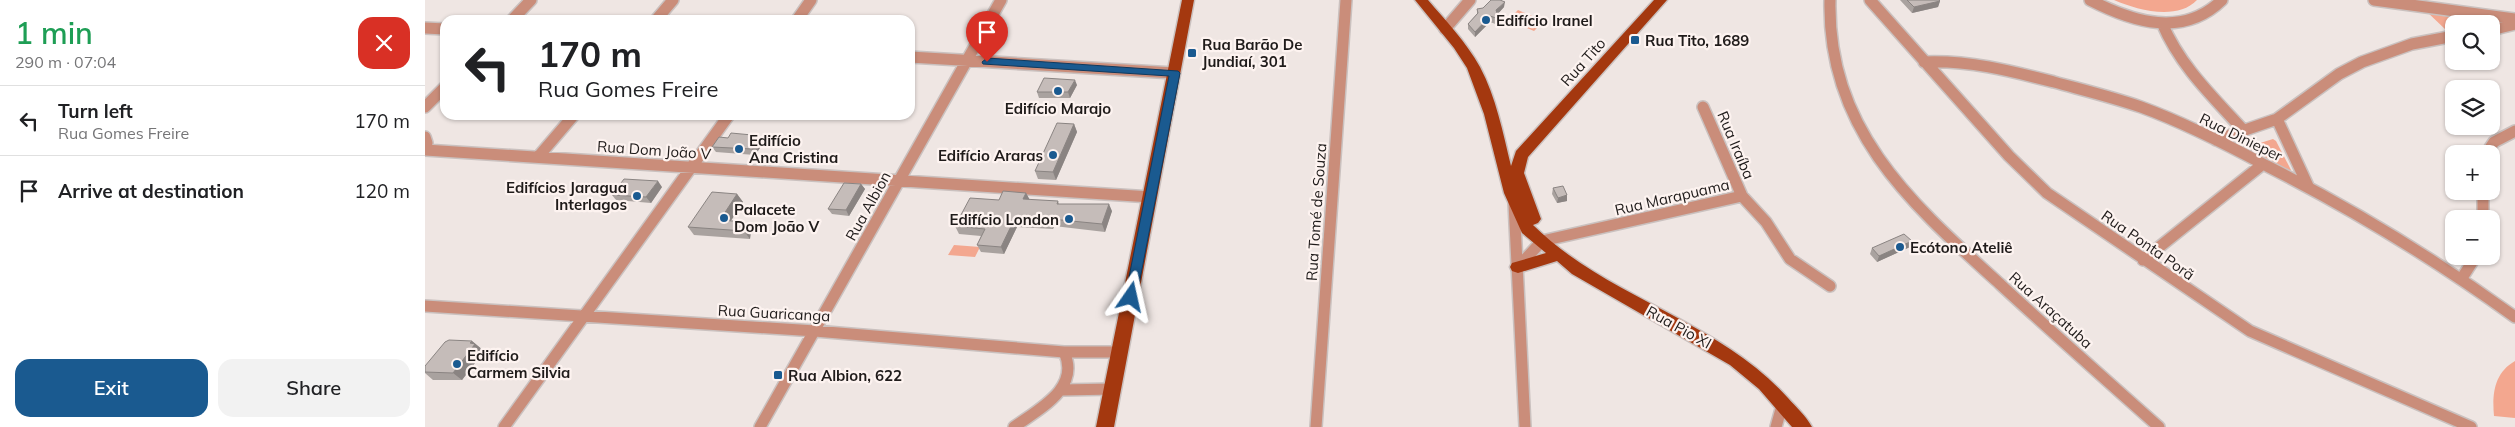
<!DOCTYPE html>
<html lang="en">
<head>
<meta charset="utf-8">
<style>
	body { margin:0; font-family:Mulish,sans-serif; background:#f2f2f2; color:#202124; height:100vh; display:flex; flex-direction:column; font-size:19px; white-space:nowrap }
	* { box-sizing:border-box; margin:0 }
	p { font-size:16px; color:#757577 }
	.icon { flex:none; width:28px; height:28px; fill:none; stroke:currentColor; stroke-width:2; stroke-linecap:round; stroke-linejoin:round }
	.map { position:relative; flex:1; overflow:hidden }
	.drawer { display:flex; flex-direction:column; background:#fff; width:425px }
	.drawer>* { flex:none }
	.hud { position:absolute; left:15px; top:15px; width:475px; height:105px; border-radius:15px; box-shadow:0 1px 4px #0004; background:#fff; color:#202124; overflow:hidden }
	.controls { position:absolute; left:2020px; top:15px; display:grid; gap:10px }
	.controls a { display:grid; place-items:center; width:55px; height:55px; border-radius:10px; background:#fff; box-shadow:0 1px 4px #0004; font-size:25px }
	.pin { position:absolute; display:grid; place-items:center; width:42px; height:42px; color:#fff; margin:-51px -21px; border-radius:50% 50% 50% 0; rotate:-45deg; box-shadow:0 0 5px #0007 }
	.pin .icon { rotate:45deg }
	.me { position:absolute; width:55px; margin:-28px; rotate:11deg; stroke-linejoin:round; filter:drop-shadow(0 0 4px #0008) }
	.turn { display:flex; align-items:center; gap:18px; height:105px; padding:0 15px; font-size:22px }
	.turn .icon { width:65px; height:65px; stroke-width:2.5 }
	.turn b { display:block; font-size:35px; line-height:42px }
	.round { display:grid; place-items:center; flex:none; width:52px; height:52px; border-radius:15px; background:#f2f2f2 }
	.summary { display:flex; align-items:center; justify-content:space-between; height:85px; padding:0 15px }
	h1 { font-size:30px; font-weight:600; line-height:38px; color:#1e9e55 }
	.button { display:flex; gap:10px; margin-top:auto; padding:10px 15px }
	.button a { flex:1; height:58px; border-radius:15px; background:#1a5a90; color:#fff; font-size:20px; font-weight:600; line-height:58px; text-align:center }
	.button a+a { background:#f2f2f2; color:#202124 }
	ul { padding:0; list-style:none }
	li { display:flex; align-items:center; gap:15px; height:70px; padding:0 15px; border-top:1px solid #e0e0e0 }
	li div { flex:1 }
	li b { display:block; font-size:19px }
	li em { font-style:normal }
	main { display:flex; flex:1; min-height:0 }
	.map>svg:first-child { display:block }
	.green { fill:#f3a78f }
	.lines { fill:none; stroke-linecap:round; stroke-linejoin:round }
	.minor-casing { stroke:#cac1bf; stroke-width:14 }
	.major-casing { stroke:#cac1bf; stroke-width:3 }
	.minor { stroke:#ca8d7a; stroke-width:11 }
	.major { fill:#a4380f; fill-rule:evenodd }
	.wall { fill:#a9a29f }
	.shaded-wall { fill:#8a8482 }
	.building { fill:#c5bcb9; stroke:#8a8482 }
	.route { fill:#1a5a90; stroke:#113a5e }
	.poi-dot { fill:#1a5a90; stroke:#fdf3f0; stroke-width:2 }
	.labels { text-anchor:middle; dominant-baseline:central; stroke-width:4.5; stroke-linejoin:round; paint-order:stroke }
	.poi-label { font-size:15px; font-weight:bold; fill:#1f1b1a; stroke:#fdf3f0; text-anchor:start }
	.street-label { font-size:15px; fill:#1f1b1a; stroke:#fdf3f0 }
</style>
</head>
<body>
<main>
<section class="drawer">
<div class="summary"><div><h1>1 min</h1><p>290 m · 07:04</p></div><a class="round" style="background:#d93025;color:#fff"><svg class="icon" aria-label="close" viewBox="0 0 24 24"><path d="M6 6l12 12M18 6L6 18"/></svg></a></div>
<ul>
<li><svg class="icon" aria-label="left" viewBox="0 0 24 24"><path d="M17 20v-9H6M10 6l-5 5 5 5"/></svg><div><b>Turn left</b><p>Rua Gomes Freire</p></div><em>170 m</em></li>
<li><svg class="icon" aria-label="arrive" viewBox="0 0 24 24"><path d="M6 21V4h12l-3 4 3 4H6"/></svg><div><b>Arrive at destination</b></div><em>120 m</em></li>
</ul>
<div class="button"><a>Exit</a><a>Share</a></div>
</section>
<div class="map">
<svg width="2090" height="427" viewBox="0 0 2090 427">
	<rect width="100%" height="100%" fill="#efe6e3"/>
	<path class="green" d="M 1689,0 L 1772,0 C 1752,21 1712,10 1689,0 Z
		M 1093,10 L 1119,21 L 1109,31 L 1083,20 Z
		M 2000,10 L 2064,17 L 2070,23 L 2029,24 L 2029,29 L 2021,30 Z
		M 1848,139 L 1851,141 L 1866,170 L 1861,170 L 1819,148 Z
		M 529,245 L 555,247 L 550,257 L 523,255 Z
		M 2090,361 L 2090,418 L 2069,416 C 2067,394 2069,373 2090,361 Z"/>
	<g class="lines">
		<defs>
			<path id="minor" d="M 1405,0 C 1402,131 1488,205 1576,285 C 1628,333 1681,380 1734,427
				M 1445,0 L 1584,156 L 1622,193 L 1825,331 L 2046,427
				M 1665,0 C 1708,22 1758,38 1797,0
				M 1949,0 L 2090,19
				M 87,20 L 106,0
				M 231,20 L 248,0
				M 372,20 L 386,0
				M 1737,23 C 1755,66 1788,97 1819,131
				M 0,28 L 20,29
				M 1020,29 L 1045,0
				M 2066,30 L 2090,24
				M 485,57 L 749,73
				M 1499,62 C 1544,60 1586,71 1629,82 C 1658,90 1687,97 1716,107 C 1760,123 1801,144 1842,166 C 1929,210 2011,260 2090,317
				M 0,107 L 20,87
				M 1278,107 L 1317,196 L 1341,222 L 1365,259 L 1405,286
				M 1852,119 L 1883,186
				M 0,137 L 2,143 L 0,148
				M 1791,140 L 1852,119 L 1914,74 L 1937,62 L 1987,44 L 2029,36
				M 0,150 L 726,197
				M 2061,154 L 2069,142 L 2090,131
				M 113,157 L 149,115
				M 2058,191 L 2058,219
				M 1089,203 L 1100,427
				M 1718,260 L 1838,164
				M 1093,267 L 1117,241 L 1317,196
				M 2037,278 L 2051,256
				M 0,306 L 390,331 L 639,352 L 696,352
				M 637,390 L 688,389
				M 79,427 L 304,115
				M 335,427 L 576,0
				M 589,427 C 614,409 656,388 639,352
				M 891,427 L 921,0
				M 1351,427 L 1358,402"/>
			<path id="major" d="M 757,0 L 769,0 L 689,427 L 671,427 Z
				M 990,0 L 1003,0 C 1021,21 1041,42 1055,67 C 1071,97 1078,133 1086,166 L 1091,151 L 1229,0 L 1242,0 L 1103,157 L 1099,173 L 1116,219 L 1113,223 L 1108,225 C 1182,298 1293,320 1363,398 C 1371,407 1381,416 1387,427 L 1367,427 L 1334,389 L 1305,365 L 1147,274 L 1132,261 L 1093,273 L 1087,271 L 1085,267 L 1087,263 L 1121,253 L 1097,233 L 1079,193 L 1059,114 L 1042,68 L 1029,48 Z"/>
		</defs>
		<use href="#minor" class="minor-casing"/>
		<use href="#major" class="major-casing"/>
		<use href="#minor" class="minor"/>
		<use href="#major" class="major"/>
	</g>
	<path class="wall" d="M 1475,0 L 1514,0 L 1515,1 L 1513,7 L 1487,13 Z
		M 1079,7 L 1072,14 L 1074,19 L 1073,25 L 1065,22 L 1050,37 L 1043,29 L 1043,24 L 1052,14 L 1052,9 Z
		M 652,85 L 645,98 L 614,98 L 612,92 Z
		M 649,124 L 652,132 L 631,180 L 613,179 L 610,171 Z
		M 330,139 L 337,145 L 330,155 L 291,152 L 287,147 Z
		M 436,184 L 440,189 L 424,216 L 407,214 L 403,209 Z
		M 237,187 L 226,203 L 191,200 L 187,195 Z
		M 1128,188 L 1142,195 L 1142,201 L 1132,203 L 1127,194 Z
		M 601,193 L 604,200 L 633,201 L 634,204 L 687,211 L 680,232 L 629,226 L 628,229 L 592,227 L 579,254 L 556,252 L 552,245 L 556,236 L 534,234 L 530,226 L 574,200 Z
		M 312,194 L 318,202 L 306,221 L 326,230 L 325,239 L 269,235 L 263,227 Z
		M 1485,247 L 1452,262 L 1445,254 L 1447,248 Z
		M 47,341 L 59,351 L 37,380 L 8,380 L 0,373 L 0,366 Z"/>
	<path class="shaded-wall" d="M 1515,1 L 1513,7 L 1487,13 L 1489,7 Z
		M 1080,2 L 1079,7 L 1071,16 L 1071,10 Z
		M 1065,16 L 1065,22 L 1050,37 L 1050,32 Z
		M 650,80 L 652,85 L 645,98 L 643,92 Z
		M 649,124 L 652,132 L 631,180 L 628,172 Z
		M 327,135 L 330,140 L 324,139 Z
		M 334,139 L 337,145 L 330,155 L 327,149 Z
		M 233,181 L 237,187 L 226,203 L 221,197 Z
		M 436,184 L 440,189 L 424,216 L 421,210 Z
		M 601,193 L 605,200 L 598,199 Z
		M 312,194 L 318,202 L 301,228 L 295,220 Z
		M 1142,195 L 1142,201 L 1132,203 L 1133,198 Z
		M 684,204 L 687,211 L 680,232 L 677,224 Z
		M 626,219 L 629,226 L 628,229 L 625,221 Z
		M 589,220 L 592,227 L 579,254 L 576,247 Z
		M 320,222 L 326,230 L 325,239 L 319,231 Z
		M 1487,241 L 1485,247 L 1452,262 L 1454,256 Z
		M 47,341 L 59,351 L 37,380 L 28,373 Z"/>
	<path class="building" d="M 1066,0 L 1075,0 L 1080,2 L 1071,10 L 1074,19 L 1065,16 L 1050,32 L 1043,24 L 1053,13 L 1052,9 L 1058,8 Z
		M 1482,0 L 1514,0 L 1515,1 L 1489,7 Z
		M 619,78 L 650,80 L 643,92 L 612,92 Z
		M 632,123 L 649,124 L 628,172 L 610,171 Z
		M 306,133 L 327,135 L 324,139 L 334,139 L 327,149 L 287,147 L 294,137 L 303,138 Z
		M 199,179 L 233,181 L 221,197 L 187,195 Z
		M 419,183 L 436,184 L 421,210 L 403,209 Z
		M 1138,186 L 1142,195 L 1133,198 L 1128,188 Z
		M 578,191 L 601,193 L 598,199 L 633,201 L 632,204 L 684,204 L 677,224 L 626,219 L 625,221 L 589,220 L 576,247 L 552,245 L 560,229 L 530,226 L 545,198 L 574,200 Z
		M 287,192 L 312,194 L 295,220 L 320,222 L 319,231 L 263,227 Z
		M 1479,234 L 1487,241 L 1454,256 L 1447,248 Z
		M 24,340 L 47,341 L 45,343 L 50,344 L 28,373 L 0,372 L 0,366 L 20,342 Z"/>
	<path class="route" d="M 562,58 L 753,71 L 755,73 L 711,300 L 702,300 L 700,297 L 744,76 L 558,64 L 557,62 Z"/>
	<g class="poi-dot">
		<circle cx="1061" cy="20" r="5"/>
		<rect x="1205" y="35" width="10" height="10" rx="2.5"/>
		<rect x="762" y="48" width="10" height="10" rx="2.5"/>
		<circle cx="633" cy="91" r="5"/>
		<circle cx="314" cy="149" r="5"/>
		<circle cx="628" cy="155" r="5"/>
		<circle cx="212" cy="196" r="5"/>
		<circle cx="299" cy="218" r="5"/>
		<circle cx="644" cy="219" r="5"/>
		<circle cx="1475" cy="247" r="5"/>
		<circle cx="32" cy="364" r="5"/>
		<rect x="348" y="370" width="10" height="10" rx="2.5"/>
	</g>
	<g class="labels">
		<g class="poi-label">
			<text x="1071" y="20">Edifício Iranel</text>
			<text x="1220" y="40">Rua Tito, 1689</text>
			<text x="777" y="44">Rua Barão De<tspan x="777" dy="17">Jundiaí, 301</tspan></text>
			<text x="633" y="108" text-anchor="middle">Edifício Marajo</text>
			<text x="324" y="140">Edifício<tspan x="324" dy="17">Ana Cristina</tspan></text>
			<text x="618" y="155" text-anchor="end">Edifício Araras</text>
			<text x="202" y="187" text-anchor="end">Edifícios Jaragua<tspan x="202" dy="17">Interlagos</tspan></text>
			<text x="309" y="209">Palacete<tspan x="309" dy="17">Dom João V</tspan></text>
			<text x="634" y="219" text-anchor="end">Edifício London</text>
			<text x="1485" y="247">Ecótono Ateliê</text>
			<text x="42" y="355">Edifício<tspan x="42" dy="17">Carmem Silvia</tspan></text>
			<text x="363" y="375">Rua Albion, 622</text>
		</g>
		<g class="street-label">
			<text transform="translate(1158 62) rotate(-48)">Rua Tito</text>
			<text transform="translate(1816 137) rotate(26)">Rua Dinieper</text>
			<text transform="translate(1311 145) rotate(67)">Rua Iraíba</text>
			<text transform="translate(229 150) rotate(4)">Rua Dom João V</text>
			<text transform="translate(1247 197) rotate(-13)">Rua Marapuama</text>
			<text transform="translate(443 206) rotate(-61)">Rua Albion</text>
			<text transform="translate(891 212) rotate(-86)">Rua Tomé de Souza</text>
			<text transform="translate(1723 245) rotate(35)">Rua Ponta Porã</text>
			<text transform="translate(1626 310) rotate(42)">Rua Araçatuba</text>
			<text transform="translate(349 313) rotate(3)">Rua Guaricanga</text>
			<text transform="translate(1254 327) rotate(29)">Rua Pio XI</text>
		</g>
	</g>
</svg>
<div class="controls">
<a><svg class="icon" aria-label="search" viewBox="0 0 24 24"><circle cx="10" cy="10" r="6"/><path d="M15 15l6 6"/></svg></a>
<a><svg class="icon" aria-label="layers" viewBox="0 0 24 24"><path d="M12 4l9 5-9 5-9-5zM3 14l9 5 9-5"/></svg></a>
<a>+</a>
<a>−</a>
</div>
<div class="pin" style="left:562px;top:62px;background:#d93025"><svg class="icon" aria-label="arrive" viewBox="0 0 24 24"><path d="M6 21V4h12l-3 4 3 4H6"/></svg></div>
<svg class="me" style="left:706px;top:297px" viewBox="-20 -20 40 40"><path d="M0-17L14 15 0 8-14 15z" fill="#1a5a90" stroke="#fff" stroke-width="4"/></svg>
<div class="hud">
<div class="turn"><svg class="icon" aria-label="left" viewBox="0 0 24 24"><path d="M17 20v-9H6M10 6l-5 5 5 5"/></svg><div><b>170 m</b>Rua Gomes Freire</div></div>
</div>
</div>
</main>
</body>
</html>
